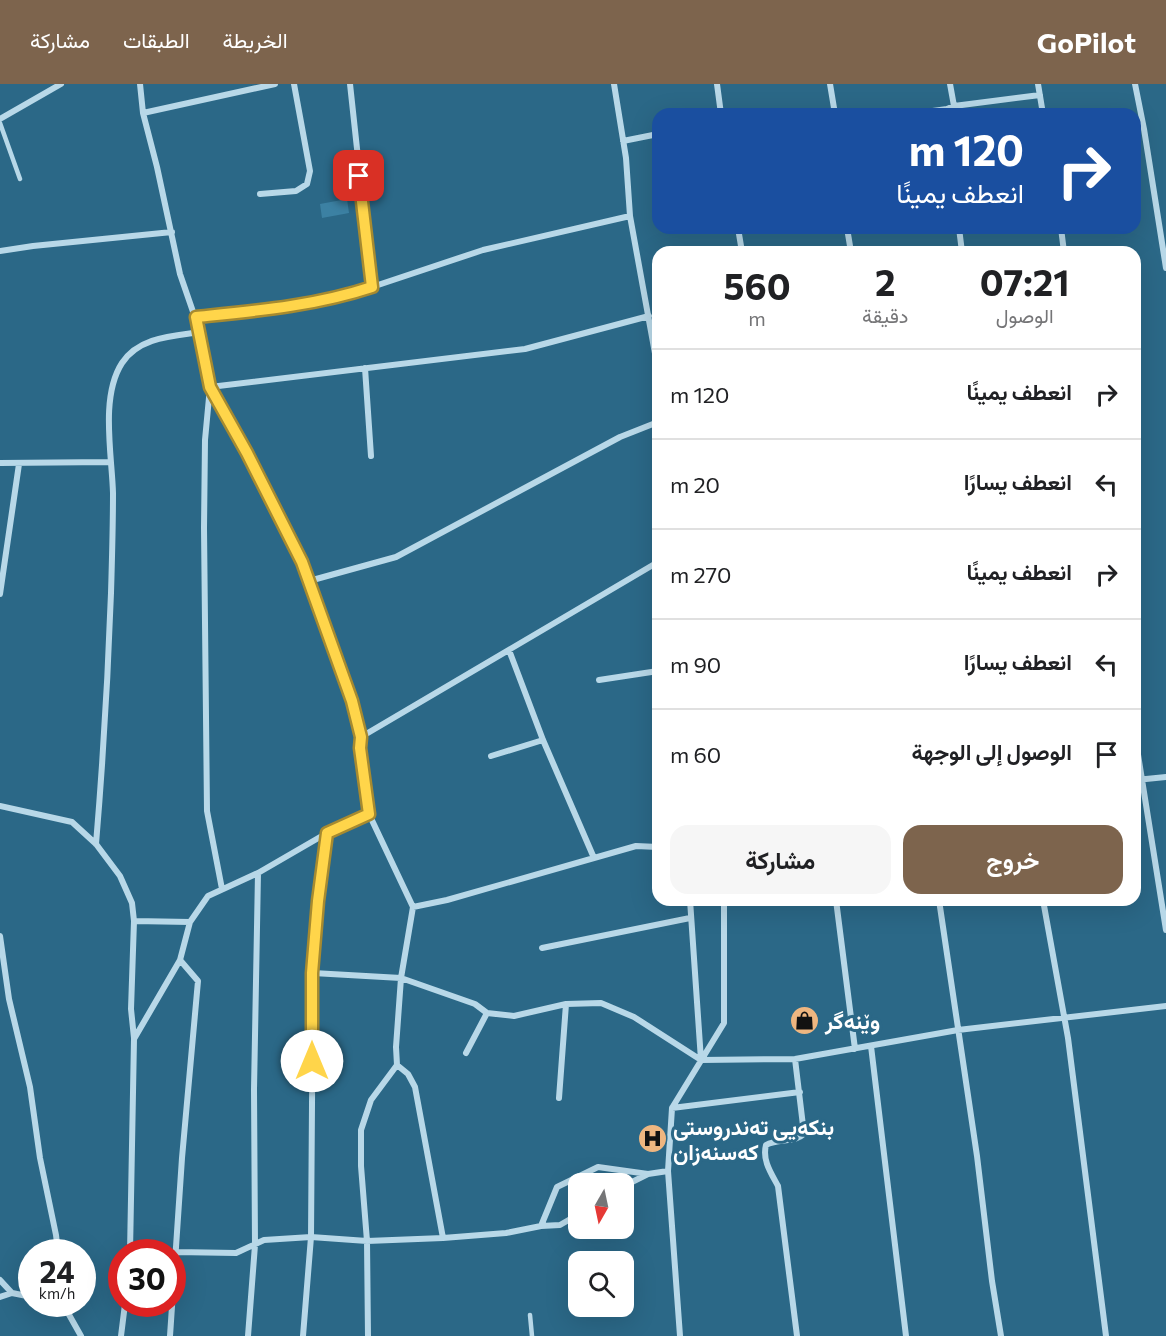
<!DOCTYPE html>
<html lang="ar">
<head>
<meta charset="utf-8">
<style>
	body { margin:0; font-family:Commissioner,Vazirmatn,sans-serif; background:#f6f6f6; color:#202124; direction:rtl; height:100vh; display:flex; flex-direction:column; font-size:22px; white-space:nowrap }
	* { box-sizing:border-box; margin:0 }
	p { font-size:20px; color:#757577 }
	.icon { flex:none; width:33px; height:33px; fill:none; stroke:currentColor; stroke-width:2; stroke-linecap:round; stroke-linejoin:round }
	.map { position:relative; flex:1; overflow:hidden; direction:ltr }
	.panel { position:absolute; left:652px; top:162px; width:489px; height:660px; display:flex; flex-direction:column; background:#fff; border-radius:18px; box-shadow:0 6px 24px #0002; direction:rtl }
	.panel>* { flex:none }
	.hud { position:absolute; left:652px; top:24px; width:489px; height:126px; border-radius:18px; box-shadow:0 6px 24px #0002; direction:rtl; background:#1a4fa0; color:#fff; overflow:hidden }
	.needle { width:39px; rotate:189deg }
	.controls { position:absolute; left:568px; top:1089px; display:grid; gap:12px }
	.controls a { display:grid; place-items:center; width:66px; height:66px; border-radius:12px; background:#fff; box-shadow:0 6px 24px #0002; font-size:30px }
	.speed { position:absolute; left:18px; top:1155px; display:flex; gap:12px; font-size:30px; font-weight:700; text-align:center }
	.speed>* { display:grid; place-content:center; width:78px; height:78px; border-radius:50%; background:#fff; box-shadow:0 6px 24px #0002; line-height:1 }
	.speed small { font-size:15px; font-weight:400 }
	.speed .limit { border:9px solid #d22; background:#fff; color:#111 }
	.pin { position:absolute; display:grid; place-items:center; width:51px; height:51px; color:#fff; margin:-26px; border-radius:12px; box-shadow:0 3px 9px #0006 }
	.me { position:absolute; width:66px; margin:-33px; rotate:0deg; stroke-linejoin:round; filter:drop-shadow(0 0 4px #0008) }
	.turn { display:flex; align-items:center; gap:21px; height:126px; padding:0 18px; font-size:27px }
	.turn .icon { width:78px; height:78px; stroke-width:2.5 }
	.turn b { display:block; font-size:42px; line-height:51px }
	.eta { display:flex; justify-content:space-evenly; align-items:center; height:102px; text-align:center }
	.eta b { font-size:36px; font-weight:700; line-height:42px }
	.button { display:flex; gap:12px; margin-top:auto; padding:12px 18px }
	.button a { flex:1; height:69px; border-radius:18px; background:#7d644d; color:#fff; font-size:24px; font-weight:700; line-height:69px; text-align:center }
	.button a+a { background:#f6f6f6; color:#202124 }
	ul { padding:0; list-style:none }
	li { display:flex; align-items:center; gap:18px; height:90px; padding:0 18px; border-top:2px solid #e0e0e0 }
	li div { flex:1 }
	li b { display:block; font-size:22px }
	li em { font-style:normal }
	header { display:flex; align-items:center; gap:36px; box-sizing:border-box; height:84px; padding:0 30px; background:#7d644d; color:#fff }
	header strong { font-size:28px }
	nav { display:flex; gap:33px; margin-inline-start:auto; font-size:21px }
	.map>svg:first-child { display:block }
	.building { fill:#3c81a3 }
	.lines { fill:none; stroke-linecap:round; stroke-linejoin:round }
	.service { stroke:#b8d8e8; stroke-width:4.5 }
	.minor { stroke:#b8d8e8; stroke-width:6 }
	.route-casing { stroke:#a68a30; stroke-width:15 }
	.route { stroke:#ffd54a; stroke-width:10 }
	.labels { text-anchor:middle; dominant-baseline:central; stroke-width:6; stroke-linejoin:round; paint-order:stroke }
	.poi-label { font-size:22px; font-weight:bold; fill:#fff; stroke:#2b6887; text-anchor:start }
</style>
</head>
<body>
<header>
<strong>GoPilot</strong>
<nav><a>الخريطة</a><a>الطبقات</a><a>مشاركة</a></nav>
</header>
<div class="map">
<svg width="1166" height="1252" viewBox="0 0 1166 1252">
	<rect width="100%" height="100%" fill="#2b6887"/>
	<path class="building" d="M 347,115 L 349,129 L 322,134 L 320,120 Z"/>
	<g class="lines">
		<path class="service" d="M 0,39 L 20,95
			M 530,1231 L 532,1252"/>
		<path class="minor" d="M 140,0 L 143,29 L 157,83 L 180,190 L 200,248 L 210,303 L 247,369 L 302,478 L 352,617 L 361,653 L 360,664 L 369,730 L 413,823 L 401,894 L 396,963 L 397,981 L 408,990 L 415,1003 L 443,1154 L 506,1149 L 541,1142 L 560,1141 L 579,1130
			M 350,0 L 372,203
			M 614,0 L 626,74 L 630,132 L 658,286
			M 717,0 L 721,30
			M 830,0 L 835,30
			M 950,0 L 954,22
			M 1038,0 L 1043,30
			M 1135,0 L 1144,45 L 1166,184
			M 143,29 L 275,0
			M 911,30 L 947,25 L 954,22 L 1040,11
			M 0,35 L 61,0
			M 623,57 L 658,50
			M 260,110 L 296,107 L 307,100 L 310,87 L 294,0
			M 738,144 L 742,168
			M 847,144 L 851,168
			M 959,144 L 962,168
			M 1061,144 L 1064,168
			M 0,167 L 33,162 L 172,148
			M 196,233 L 285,224 L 339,214 L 483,166 L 630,132
			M 365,284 L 371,372
			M 0,379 L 110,378
			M 309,497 L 396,473 L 620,353 L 658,338
			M 0,510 L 19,380
			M 509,566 L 543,656 L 594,774
			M 599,596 L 658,587
			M 361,653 L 658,478
			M 1136,658 L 1166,846
			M 491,672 L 543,656
			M 1136,696 L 1166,693
			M 0,722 L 72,738 L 96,760 L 120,792 L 132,819 L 134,837 L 131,925 L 134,954
			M 96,760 C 103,676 108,593 111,509 C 112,476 113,442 113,409 C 112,371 100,313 122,279 C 139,253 173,252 200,248
			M 222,805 L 207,727 L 204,444 L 205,356 L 210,303 L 525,265 L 649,232
			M 690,816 L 701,976
			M 836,816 L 855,965
			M 939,816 L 977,1072 L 992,1197 L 1001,1252
			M 1043,816 L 1068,954 L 1106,1252
			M 413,823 L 447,816 L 636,762 L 658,763
			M 134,837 L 190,838
			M 0,852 L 9,915 L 30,1003 L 40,1074 L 56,1151 L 58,1168
			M 542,864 L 690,834
			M 313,889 L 401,894 L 475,920 L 487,929
			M 871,962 L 906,1252
			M 466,969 L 487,929 L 514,932 L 566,920 L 601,919 L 634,933 L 701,976 L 795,975 L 958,946 L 1166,922
			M 795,975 L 804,1050 C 795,1059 778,1054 766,1061 C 762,1076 771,1089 778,1102 L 797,1252
			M 559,1014 L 566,920
			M 672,1024 L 800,1008
			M 624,1102 L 648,1090 L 668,1087
			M 541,1142 L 557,1103 L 598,1083 L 648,1090
			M 130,1168 L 134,955 L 180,876 L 190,838 L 208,812 L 258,789 L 327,749 L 369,730
			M 176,1168 L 236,1169 L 264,1156 L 311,1153 L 367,1157 L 443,1154
			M 0,1196 L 12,1209
			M 0,1213 L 12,1209 L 32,1213
			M 63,1220 L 81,1252
			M 121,1252 L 125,1220
			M 170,1252 L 182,1074 L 198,897 L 180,876
			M 248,1252 L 255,1161 L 254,1006 L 258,789
			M 303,1252 L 311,1153 L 313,889 L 318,817 L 327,749
			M 368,1252 L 367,1157 L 361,1082 L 361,1046 L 371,1016 L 397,981
			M 680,1252 L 668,1087 L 672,1024 L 724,939 L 724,816"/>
	</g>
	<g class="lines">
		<defs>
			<path id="route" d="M 312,977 L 312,889 L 318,817 L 327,749 L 369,730 L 360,664 L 361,653 L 352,617 L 302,478 L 247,369 L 210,303 L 196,233 C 255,227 315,222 372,203 L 359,92"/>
		</defs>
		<use href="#route" class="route-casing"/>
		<use href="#route" class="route"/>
	</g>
	<defs>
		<symbol id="shop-disc" viewBox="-11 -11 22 22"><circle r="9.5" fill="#eeb680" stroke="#2b6887"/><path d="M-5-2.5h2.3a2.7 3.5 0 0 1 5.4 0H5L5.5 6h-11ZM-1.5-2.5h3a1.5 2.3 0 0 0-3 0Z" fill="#111"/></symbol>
		<symbol id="hospital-disc" viewBox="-11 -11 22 22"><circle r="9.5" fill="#eeb680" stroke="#2b6887"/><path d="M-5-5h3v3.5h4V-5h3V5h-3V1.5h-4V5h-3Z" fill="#111"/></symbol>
	</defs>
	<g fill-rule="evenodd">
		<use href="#shop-disc" x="788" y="920" width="33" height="33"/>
		<use href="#hospital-disc" x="636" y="1038" width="33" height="33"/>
	</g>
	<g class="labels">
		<g class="poi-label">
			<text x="825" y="936">وێنەگر</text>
			<text x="673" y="1042">بنکەیی تەندروستی<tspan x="673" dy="25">کەسنەزان</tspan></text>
		</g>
	</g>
</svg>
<div class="controls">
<a><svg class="needle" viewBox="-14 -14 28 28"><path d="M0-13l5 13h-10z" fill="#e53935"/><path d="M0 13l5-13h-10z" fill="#757577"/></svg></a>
<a><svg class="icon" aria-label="search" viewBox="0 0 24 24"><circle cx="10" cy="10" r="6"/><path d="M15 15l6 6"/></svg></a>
</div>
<div class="speed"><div>24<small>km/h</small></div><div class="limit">30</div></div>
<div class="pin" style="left:359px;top:92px;background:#d93025"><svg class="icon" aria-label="arrive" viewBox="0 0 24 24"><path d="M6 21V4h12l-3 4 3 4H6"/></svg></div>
<svg class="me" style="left:312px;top:977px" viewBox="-20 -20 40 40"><circle r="19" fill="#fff"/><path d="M0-13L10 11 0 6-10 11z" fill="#ffd54a"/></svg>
<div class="hud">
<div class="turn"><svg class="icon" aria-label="right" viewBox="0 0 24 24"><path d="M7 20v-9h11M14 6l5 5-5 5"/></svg><div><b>120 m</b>انعطف يمينًا</div></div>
</div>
<section class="panel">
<div class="eta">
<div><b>07:21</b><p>الوصول</p></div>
<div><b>2</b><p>دقيقة</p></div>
<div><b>560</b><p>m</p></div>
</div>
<ul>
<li><svg class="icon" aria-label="right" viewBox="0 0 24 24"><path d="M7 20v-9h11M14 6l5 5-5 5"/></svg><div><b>انعطف يمينًا</b></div><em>120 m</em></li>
<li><svg class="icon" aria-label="left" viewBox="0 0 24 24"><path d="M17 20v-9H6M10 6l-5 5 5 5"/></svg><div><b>انعطف يسارًا</b></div><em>20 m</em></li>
<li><svg class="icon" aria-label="right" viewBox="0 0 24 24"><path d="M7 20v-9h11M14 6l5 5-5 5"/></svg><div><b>انعطف يمينًا</b></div><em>270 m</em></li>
<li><svg class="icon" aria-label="left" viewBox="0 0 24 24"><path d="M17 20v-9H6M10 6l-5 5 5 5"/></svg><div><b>انعطف يسارًا</b></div><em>90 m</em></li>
<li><svg class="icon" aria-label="arrive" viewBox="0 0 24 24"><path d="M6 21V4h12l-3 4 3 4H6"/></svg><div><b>الوصول إلى الوجهة</b></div><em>60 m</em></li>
</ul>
<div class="button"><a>خروج</a><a>مشاركة</a></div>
</section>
</div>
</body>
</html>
